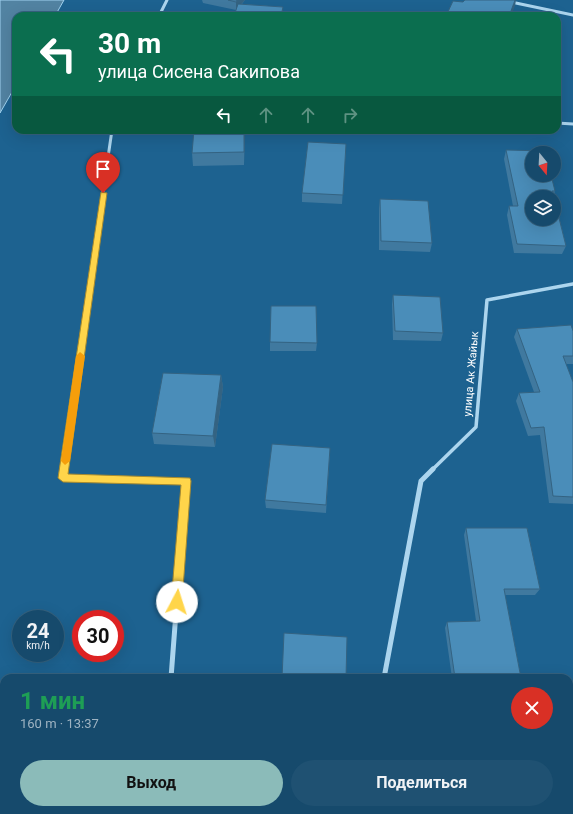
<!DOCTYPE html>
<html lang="ru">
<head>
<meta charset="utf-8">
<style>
	body { margin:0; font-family:Roboto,sans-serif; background:#1f5172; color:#f1f3f6; height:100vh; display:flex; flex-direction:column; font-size:15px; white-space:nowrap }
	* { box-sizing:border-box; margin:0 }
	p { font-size:13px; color:#9eb3c2 }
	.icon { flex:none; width:22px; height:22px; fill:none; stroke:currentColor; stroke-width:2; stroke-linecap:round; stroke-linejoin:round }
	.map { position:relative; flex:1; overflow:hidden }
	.sheet { position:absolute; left:0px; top:674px; width:573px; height:140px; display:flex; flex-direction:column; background:#164a6c; border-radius:12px 12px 0 0; box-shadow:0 4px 16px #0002,0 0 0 1px #35627f }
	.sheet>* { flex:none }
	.top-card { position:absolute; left:12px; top:12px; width:549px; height:122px; border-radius:12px; box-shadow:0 4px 16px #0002,0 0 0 1px #35627f; background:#0b6e4f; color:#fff; overflow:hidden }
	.needle { width:26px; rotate:162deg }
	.buttons { position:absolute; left:525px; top:146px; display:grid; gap:8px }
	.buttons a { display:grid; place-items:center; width:36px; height:36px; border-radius:50%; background:#164a6c; box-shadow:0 4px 16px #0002,0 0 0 1px #35627f; font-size:20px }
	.speed { position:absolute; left:12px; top:610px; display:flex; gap:8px; font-size:20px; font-weight:700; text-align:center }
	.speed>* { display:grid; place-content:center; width:52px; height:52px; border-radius:50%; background:#164a6c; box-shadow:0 4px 16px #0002,0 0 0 1px #35627f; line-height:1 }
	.speed small { font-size:10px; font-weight:400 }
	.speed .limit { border:6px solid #d22; background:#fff; color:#111 }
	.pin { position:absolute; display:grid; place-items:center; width:34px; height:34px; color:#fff; margin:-41px -17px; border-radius:50% 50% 50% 0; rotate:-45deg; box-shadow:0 0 4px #0007 }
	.pin .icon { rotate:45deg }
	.me { position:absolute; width:44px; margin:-22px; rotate:5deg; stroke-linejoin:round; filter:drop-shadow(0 0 3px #0008) }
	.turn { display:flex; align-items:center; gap:14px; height:84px; padding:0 20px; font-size:18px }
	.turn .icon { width:52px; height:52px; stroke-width:2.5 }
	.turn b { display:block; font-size:28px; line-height:34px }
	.lanes { display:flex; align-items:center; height:38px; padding:0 20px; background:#0003; justify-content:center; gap:20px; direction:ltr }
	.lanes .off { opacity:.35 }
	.round { display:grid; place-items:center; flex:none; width:42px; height:42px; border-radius:21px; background:#1f5172 }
	.summary { display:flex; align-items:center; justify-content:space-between; height:68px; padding:0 20px }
	h1 { font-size:24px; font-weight:700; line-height:30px; color:#1e9e55 }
	.action { display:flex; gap:8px; margin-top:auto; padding:8px 20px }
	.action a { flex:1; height:46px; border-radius:24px; background:#8bbbb9; color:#111; font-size:16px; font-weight:700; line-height:46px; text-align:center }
	.action a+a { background:#1f5172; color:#f1f3f6 }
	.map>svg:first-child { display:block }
	.water { fill:#5283a2; stroke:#a0d2ef }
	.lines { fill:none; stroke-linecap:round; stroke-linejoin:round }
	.street-far2 { stroke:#acd5ee; stroke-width:3 }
	.street-far1 { stroke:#acd5ee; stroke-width:3.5 }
	.street { stroke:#acd5ee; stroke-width:5 }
	.wall { fill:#40799f }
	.shaded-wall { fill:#346382 }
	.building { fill:#4a8db9; stroke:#346382 }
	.route { fill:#ffd54a; stroke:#a68a30 }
	.slow { fill:#f59e0b }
	.labels { text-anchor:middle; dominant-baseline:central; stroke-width:4; stroke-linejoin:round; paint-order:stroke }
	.street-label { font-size:11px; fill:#fff; stroke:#1d6290 }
</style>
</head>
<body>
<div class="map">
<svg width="573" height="814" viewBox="0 0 573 814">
	<rect width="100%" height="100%" fill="#1d6290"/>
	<path class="water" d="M 0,0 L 64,0 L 55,16 L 16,16 L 16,85 L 0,113 Z"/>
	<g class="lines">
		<path class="street-far2" d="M 511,2 L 573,15
			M 159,16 L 167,0
			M 557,123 L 573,124
			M 101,205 L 112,130"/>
		<path class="street-far1" d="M 64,470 L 102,204
			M 432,470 L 476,427 L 487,300 L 573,284"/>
		<path class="street" d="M 64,469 L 63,478 L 186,481 L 171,678
			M 384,678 L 421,481 L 433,469
			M 160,810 L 160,814
			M 404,810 L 405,814"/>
	</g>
	<path class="wall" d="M 202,0 L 245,0 L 242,4 L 283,7 L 283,16 L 234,16 L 236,10 L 203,3 Z
		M 245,130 L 244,165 L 193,166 L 192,153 Z
		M 346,144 L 342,204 L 302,202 L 302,193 Z
		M 506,150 L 555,191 L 554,196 L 566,246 L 562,254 L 514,253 L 507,215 L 509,206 L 513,206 L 504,159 Z
		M 380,199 L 432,243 L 430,252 L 379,250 L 379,208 Z
		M 393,295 L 443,333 L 441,341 L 393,340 L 392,304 Z
		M 517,329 L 573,331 L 573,364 L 566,364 L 573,382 L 573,504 L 549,503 L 540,435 L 528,436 L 516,401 L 519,393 L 534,392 L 514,337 Z
		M 270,342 L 317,343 L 316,351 L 270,351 Z
		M 221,375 L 223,387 L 215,447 L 154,444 L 152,433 Z
		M 330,448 L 326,513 L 266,508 L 265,500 Z
		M 466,528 L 540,589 L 535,595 L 505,595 L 521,678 L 452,678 L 445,628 L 447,622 L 476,621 L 464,535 Z
		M 498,810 L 569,810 L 573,814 L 519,814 L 519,811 L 498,813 Z"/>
	<path class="shaded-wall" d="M 237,0 L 245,0 L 236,10 L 236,2 Z
		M 515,0 L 516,0 L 515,6 L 511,16 L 511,11 Z
		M 283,7 L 283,16 L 281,16 Z
		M 244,130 L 245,130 L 244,165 Z
		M 221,375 L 223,387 L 215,447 L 213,436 Z"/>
	<path class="building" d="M 228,0 L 237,0 L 236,2 Z
		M 465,0 L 515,0 L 511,11 L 527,14 L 526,16 L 446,16 L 453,1 L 463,2 Z
		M 238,4 L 283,7 L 281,16 L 234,16 Z
		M 194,130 L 244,130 L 244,152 L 192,153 Z
		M 308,142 L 346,144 L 343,195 L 302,193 Z
		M 506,150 L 545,151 L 546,153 L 532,153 L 532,175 L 551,175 L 555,191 L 552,191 L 554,197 L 532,197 L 532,219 L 554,219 L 554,198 L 566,246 L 517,244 L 509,206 L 518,206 Z
		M 380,199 L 428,201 L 432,243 L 381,241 Z
		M 393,295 L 440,297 L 443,333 L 395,331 Z
		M 271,306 L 316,306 L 317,343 L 270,342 Z
		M 571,325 L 573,331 L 573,356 L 563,356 L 573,382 L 573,497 L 553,496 L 544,427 L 531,428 L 519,393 L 540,392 L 517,329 Z
		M 163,373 L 221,375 L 213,436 L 152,433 Z
		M 272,444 L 330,448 L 326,505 L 265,500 Z
		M 466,528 L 527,528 L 540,589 L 504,589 L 521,678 L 455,678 L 447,622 L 480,621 Z
		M 284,633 L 347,637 L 346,678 L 282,678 Z
		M 569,761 L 573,776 L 573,814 L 526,814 L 525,810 L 569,810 Z"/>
	<path class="route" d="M 101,192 L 107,193 L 68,474 L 190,478 L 191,481 L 182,602 L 180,606 L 177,607 L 173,606 L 171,602 L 181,485 L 63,482 L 58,478 Z"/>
	<path class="slow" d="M 80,352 L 85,356 L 70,461 L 65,465 L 61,461 L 76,356 Z"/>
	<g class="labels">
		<g class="street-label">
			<text transform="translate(471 374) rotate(-85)">улица Ак Жайык</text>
		</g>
	</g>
</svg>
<div class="buttons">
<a><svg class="needle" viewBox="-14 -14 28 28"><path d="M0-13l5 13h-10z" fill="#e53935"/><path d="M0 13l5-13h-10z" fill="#9eb3c2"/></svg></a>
<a><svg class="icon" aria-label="layers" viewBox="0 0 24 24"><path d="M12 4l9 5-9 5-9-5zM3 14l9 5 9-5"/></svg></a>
</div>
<div class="speed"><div>24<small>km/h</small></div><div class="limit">30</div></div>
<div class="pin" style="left:103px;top:193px;background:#d93025"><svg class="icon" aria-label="arrive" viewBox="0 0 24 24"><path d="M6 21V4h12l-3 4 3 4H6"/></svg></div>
<svg class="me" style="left:177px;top:602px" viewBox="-20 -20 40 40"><circle r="19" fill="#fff"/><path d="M0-13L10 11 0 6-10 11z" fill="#ffd54a"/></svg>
<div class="top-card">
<div class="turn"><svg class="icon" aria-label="left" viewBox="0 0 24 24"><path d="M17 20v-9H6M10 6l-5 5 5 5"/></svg><div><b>30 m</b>улица Сисена Сакипова</div></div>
<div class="lanes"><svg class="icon" aria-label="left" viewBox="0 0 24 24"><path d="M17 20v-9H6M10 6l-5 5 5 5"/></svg><svg class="icon off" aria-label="ahead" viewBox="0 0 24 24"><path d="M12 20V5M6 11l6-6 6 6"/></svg><svg class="icon off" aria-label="ahead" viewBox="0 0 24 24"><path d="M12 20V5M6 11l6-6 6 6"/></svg><svg class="icon off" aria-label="right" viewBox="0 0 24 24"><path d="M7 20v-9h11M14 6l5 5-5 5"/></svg></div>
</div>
<section class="sheet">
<div class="summary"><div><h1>1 мин</h1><p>160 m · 13:37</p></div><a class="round" style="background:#d93025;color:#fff"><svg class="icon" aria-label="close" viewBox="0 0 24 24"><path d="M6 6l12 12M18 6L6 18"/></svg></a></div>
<div class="action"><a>Выход</a><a>Поделиться</a></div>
</section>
</div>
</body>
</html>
